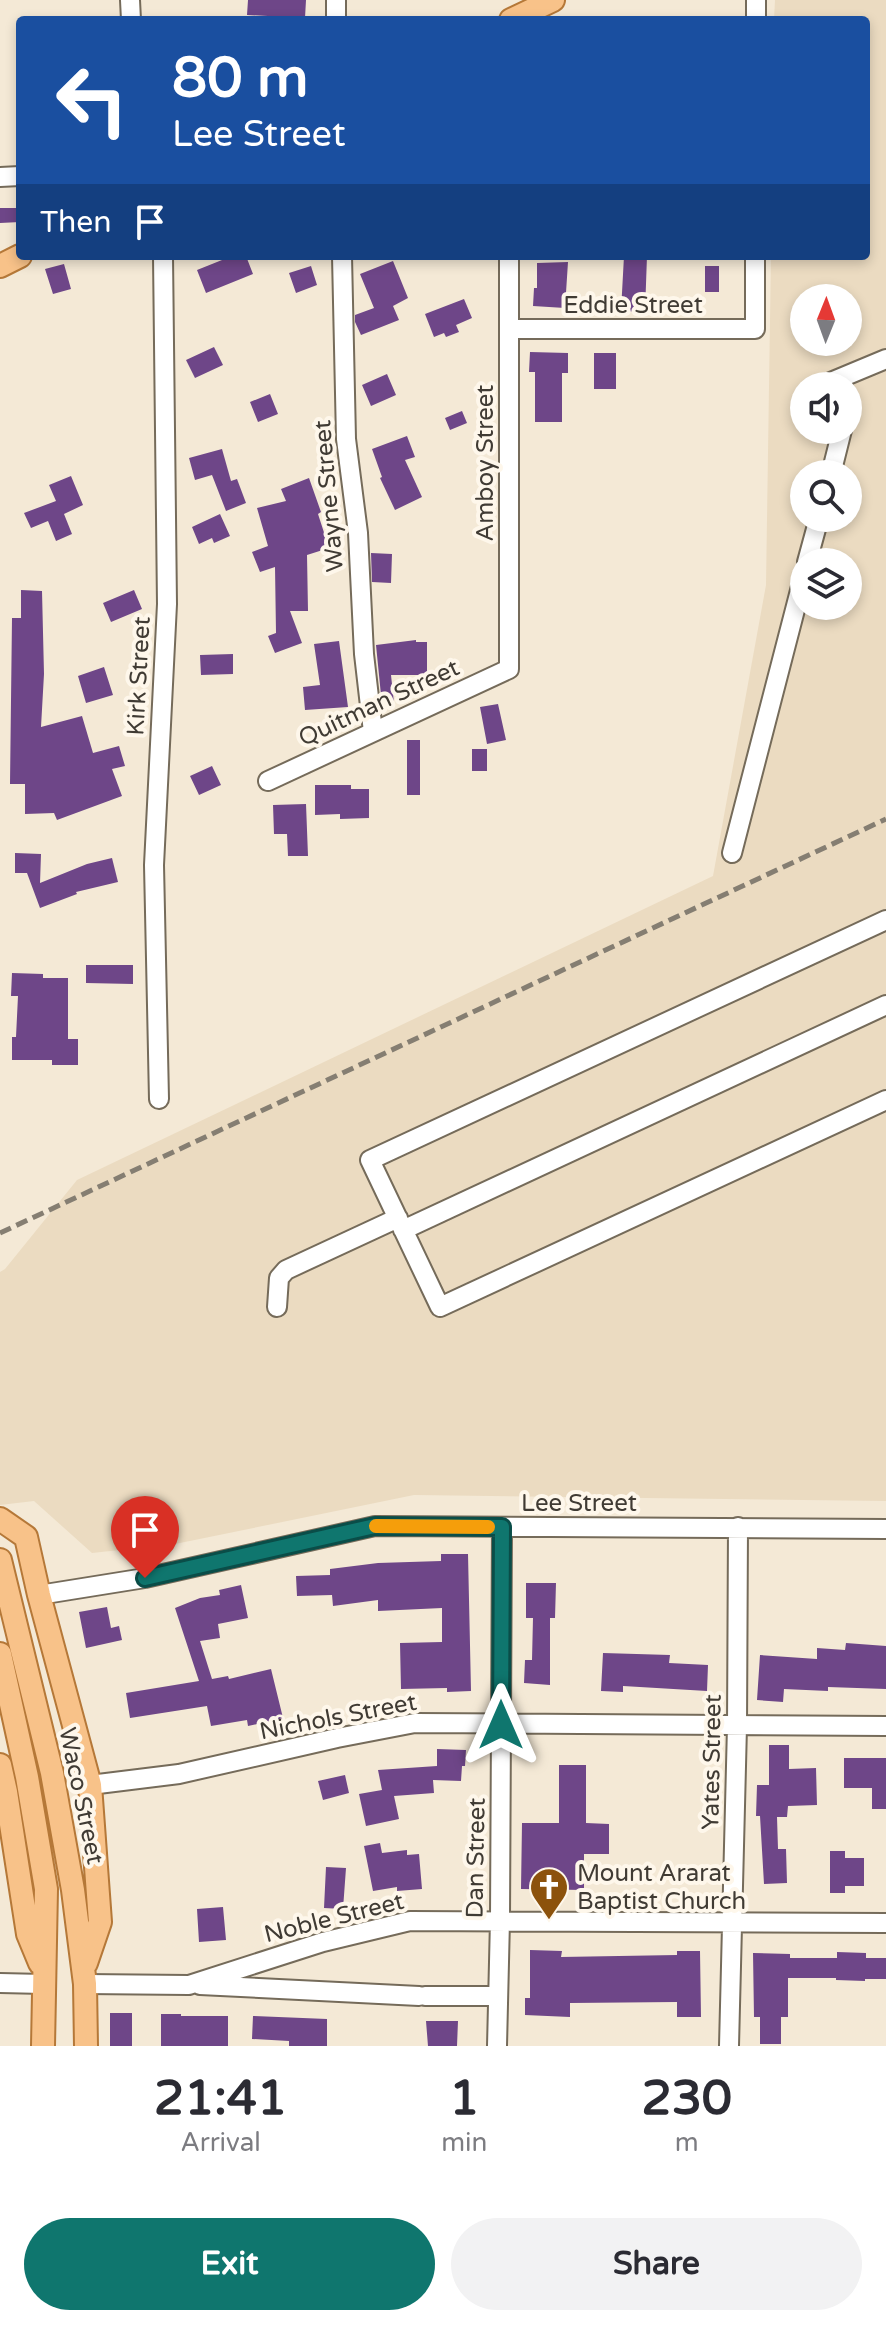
<!DOCTYPE html>
<html lang="en">
<head>
<meta charset="utf-8">
<style>
	body { margin:0; font-family:"Varela Round",sans-serif; background:#f2f2f3; color:#2b2b33; height:100vh; display:flex; flex-direction:column; font-size:30px; white-space:nowrap }
	* { box-sizing:border-box; margin:0 }
	p { font-size:26px; color:#7c7c81 }
	.icon { flex:none; width:44px; height:44px; fill:none; stroke:currentColor; stroke-width:2; stroke-linecap:round; stroke-linejoin:round }
	.map { position:relative; height:2046px; overflow:hidden }
	.sheet { display:flex; flex-direction:column; background:#fff; flex:1 }
	.sheet>* { flex:none }
	.hud { position:absolute; left:16px; top:16px; width:854px; height:244px; border-radius:8px; box-shadow:0 4px 12px #0003; background:#1a4fa0; color:#fff; overflow:hidden }
	.needle { width:52px; rotate:1deg }
	.tools { position:absolute; left:790px; top:284px; display:grid; gap:16px }
	.tools a { display:grid; place-items:center; width:72px; height:72px; border-radius:50%; background:#fff; box-shadow:0 4px 12px #0003; font-size:40px }
	.pin { position:absolute; display:grid; place-items:center; width:68px; height:68px; color:#fff; margin:-82px -34px; border-radius:50% 50% 50% 0; rotate:-45deg; box-shadow:0 0 8px #0007 }
	.pin .icon { rotate:45deg }
	.me { position:absolute; width:88px; margin:-44px; rotate:0deg; stroke-linejoin:round; filter:drop-shadow(0 0 6px #0008) }
	.turn { display:flex; align-items:center; gap:28px; height:168px; padding:0 24px; font-size:36px }
	.turn .icon { width:104px; height:104px; stroke-width:2.5 }
	.turn b { display:block; font-size:56px; line-height:68px }
	.then { display:flex; align-items:center; height:76px; padding:0 24px; background:#0003; gap:16px; font-size:30px }
	.eta { display:flex; justify-content:space-evenly; align-items:center; height:136px; text-align:center }
	.eta b { font-size:48px; font-weight:700; line-height:56px }
	.primary-button { display:flex; gap:16px; margin-top:auto; padding:16px 24px }
	.primary-button a { flex:1; height:92px; border-radius:48px; background:#0f766e; color:#fff; font-size:32px; font-weight:700; line-height:92px; text-align:center }
	.primary-button a+a { background:#f2f2f3; color:#2b2b33 }
	.map>svg:first-child { display:block }
	.built { fill:#ebdbc1; fill-rule:evenodd }
	.building { fill:#6e4688 }
	.lines { fill:none; stroke-linecap:round; stroke-linejoin:round }
	.minor-casing { stroke:#756b5a; stroke-width:22 }
	.major-casing { stroke:#b57838; stroke-width:26 }
	.minor { stroke:#fff; stroke-width:18 }
	.major { stroke:#f8c289; stroke-width:22 }
	.rail { stroke:#857e72; stroke-width:5; stroke-dasharray:12 6; stroke-linecap:butt }
	.route-casing { stroke:#0a4d48; stroke-width:20 }
	.route { stroke:#0f766e; stroke-width:14 }
	.slow { stroke:#f59e0b; stroke-width:14 }
	.labels { text-anchor:middle; dominant-baseline:central; stroke-width:8; stroke-linejoin:round; paint-order:stroke }
	.street-label { font-size:24px; fill:#403b34; stroke:#fef7eb }
	.poi-label { font-size:24px; fill:#403b34; stroke:#fef7eb; text-anchor:start }
</style>
</head>
<body>
<div class="map">
<svg width="886" height="2046" viewBox="0 0 886 2046">
	<rect width="100%" height="100%" fill="#f4e9d6"/>
	<path class="built" d="M 775,0 L 886,0 L 886,1501 L 414,1495 L 175,1544 L 92,1553 L 34,1501 L 0,1505 L 0,1272 L 5,1269 L 77,1180 L 713,876 L 766,585 L 771,256 L 866,256 L 866,20 L 774,20 ZM 804,298 L 848,298 L 848,342 L 804,342 ZM 804,386 L 848,386 L 848,430 L 804,430 ZM 804,474 L 848,474 L 848,518 L 804,518 ZM 804,562 L 848,562 L 848,606 L 804,606 Z"/>
	<path class="building" d="M 248,0 L 306,0 L 305,18 L 247,15 Z
		M 0,208 L 20,208 L 20,222 L 0,223 Z
		M 232,256 L 246,256 L 253,274 L 206,293 L 197,270 Z
		M 624,256 L 647,256 L 645,312 L 621,311 Z
		M 393,261 L 408,298 L 393,306 L 399,320 L 361,335 L 355,322 L 355,315 L 374,308 L 360,274 Z
		M 568,262 L 565,308 L 533,306 L 534,288 L 537,288 L 537,263 Z
		M 64,264 L 71,289 L 53,294 L 45,269 Z
		M 311,266 L 317,285 L 296,293 L 289,273 Z
		M 705,266 L 719,266 L 719,292 L 705,292 Z
		M 464,299 L 472,318 L 456,325 L 459,332 L 446,337 L 444,333 L 434,337 L 425,314 Z
		M 214,347 L 223,365 L 195,378 L 186,360 Z
		M 530,352 L 568,353 L 568,373 L 562,373 L 562,422 L 535,422 L 535,372 L 529,372 Z
		M 594,353 L 616,353 L 616,389 L 594,389 Z
		M 387,374 L 396,395 L 371,406 L 362,385 Z
		M 270,394 L 278,414 L 258,422 L 250,402 Z
		M 462,411 L 467,423 L 450,430 L 445,418 Z
		M 407,436 L 415,457 L 405,460 L 422,497 L 395,510 L 380,478 L 382,477 L 372,449 Z
		M 222,449 L 231,481 L 237,479 L 246,503 L 226,511 L 212,475 L 195,480 L 189,458 Z
		M 71,476 L 83,505 L 64,514 L 72,534 L 56,541 L 48,521 L 31,528 L 24,513 L 56,501 L 49,485 Z
		M 309,478 L 321,512 L 318,514 L 329,548 L 307,555 L 308,611 L 290,611 L 302,643 L 275,653 L 268,636 L 276,633 L 275,567 L 260,572 L 252,552 L 268,546 L 257,508 L 286,501 L 281,489 Z
		M 220,514 L 230,536 L 214,543 L 212,538 L 199,544 L 192,527 Z
		M 371,553 L 392,554 L 391,583 L 372,582 Z
		M 21,590 L 42,591 L 44,674 L 41,727 L 82,716 L 93,753 L 119,746 L 125,766 L 112,769 L 122,796 L 57,820 L 54,813 L 25,814 L 25,784 L 10,784 L 12,618 L 21,618 Z
		M 134,590 L 142,609 L 111,622 L 103,603 Z
		M 416,640 L 416,642 L 427,642 L 427,675 L 391,675 L 394,703 L 382,705 L 376,645 Z
		M 339,641 L 348,707 L 305,710 L 303,687 L 320,685 L 314,644 Z
		M 233,654 L 233,674 L 201,675 L 200,655 Z
		M 104,667 L 113,695 L 86,703 L 78,676 Z
		M 498,704 L 506,740 L 487,744 L 480,707 Z
		M 407,740 L 420,740 L 420,795 L 407,795 Z
		M 472,749 L 487,749 L 487,771 L 472,771 Z
		M 212,766 L 221,785 L 199,795 L 190,776 Z
		M 315,785 L 351,785 L 351,789 L 369,789 L 369,818 L 340,819 L 340,814 L 315,815 Z
		M 306,804 L 308,856 L 288,856 L 287,834 L 274,834 L 273,805 Z
		M 15,853 L 41,854 L 40,883 L 87,864 L 112,858 L 118,882 L 76,892 L 77,894 L 40,908 L 27,873 L 15,873 Z
		M 86,965 L 133,965 L 133,984 L 86,983 Z
		M 12,973 L 43,974 L 43,978 L 68,978 L 68,1039 L 78,1039 L 78,1065 L 52,1065 L 52,1060 L 12,1060 L 12,1037 L 16,1037 L 18,996 L 11,996 Z
		M 441,1554 L 468,1554 L 471,1691 L 447,1692 L 447,1688 L 401,1689 L 400,1643 L 442,1642 L 442,1608 L 378,1611 L 378,1600 L 333,1606 L 332,1595 L 297,1596 L 296,1576 L 330,1575 L 330,1569 L 378,1563 L 441,1561 Z
		M 526,1583 L 556,1583 L 555,1618 L 550,1618 L 550,1685 L 524,1683 L 525,1660 L 532,1660 L 533,1618 L 526,1618 Z
		M 241,1585 L 248,1618 L 218,1624 L 220,1638 L 200,1641 L 212,1679 L 228,1676 L 229,1679 L 271,1669 L 283,1718 L 248,1726 L 247,1720 L 211,1726 L 207,1706 L 130,1718 L 126,1693 L 199,1681 L 175,1608 L 200,1598 L 220,1595 L 219,1590 Z
		M 107,1607 L 111,1628 L 119,1626 L 122,1640 L 86,1648 L 79,1612 Z
		M 846,1643 L 886,1646 L 886,1689 L 828,1687 L 828,1691 L 784,1689 L 783,1702 L 757,1700 L 760,1655 L 817,1659 L 817,1648 L 845,1650 Z
		M 603,1653 L 670,1655 L 669,1663 L 708,1665 L 707,1691 L 623,1686 L 623,1692 L 601,1691 Z
		M 769,1745 L 789,1745 L 789,1769 L 816,1768 L 817,1805 L 788,1806 L 787,1817 L 777,1817 L 778,1849 L 786,1849 L 787,1883 L 764,1884 L 760,1816 L 756,1816 L 757,1785 L 769,1785 Z
		M 437,1749 L 466,1750 L 465,1766 L 462,1766 L 461,1781 L 433,1780 L 434,1793 L 394,1796 L 399,1819 L 366,1826 L 359,1794 L 382,1790 L 378,1770 L 437,1766 Z
		M 844,1758 L 886,1758 L 886,1809 L 872,1809 L 872,1788 L 844,1788 Z
		M 559,1765 L 586,1765 L 586,1823 L 609,1824 L 609,1854 L 584,1854 L 584,1890 L 521,1889 L 522,1823 L 559,1823 Z
		M 345,1775 L 349,1793 L 323,1800 L 318,1781 Z
		M 380,1843 L 382,1853 L 407,1850 L 407,1855 L 419,1854 L 422,1889 L 397,1891 L 397,1887 L 373,1891 L 364,1846 Z
		M 830,1851 L 845,1851 L 845,1858 L 864,1858 L 864,1886 L 845,1886 L 845,1893 L 830,1893 Z
		M 326,1867 L 346,1868 L 343,1909 L 324,1908 Z
		M 223,1907 L 226,1940 L 199,1942 L 197,1909 Z
		M 530,1950 L 562,1951 L 561,1957 L 677,1955 L 677,1951 L 700,1951 L 701,2017 L 677,2017 L 677,2002 L 570,2003 L 570,2017 L 525,2015 L 525,1998 L 530,1998 Z
		M 837,1952 L 866,1953 L 866,1958 L 886,1958 L 886,1979 L 865,1979 L 865,1981 L 836,1980 L 836,1978 L 788,1978 L 788,2017 L 781,2017 L 781,2044 L 760,2044 L 760,2017 L 754,2017 L 753,1953 L 790,1954 L 790,1958 L 837,1958 Z
		M 110,2013 L 132,2013 L 132,2046 L 110,2046 Z
		M 161,2014 L 181,2014 L 181,2016 L 228,2016 L 228,2046 L 161,2046 Z
		M 253,2016 L 327,2019 L 327,2046 L 289,2046 L 289,2041 L 252,2039 Z
		M 426,2021 L 458,2021 L 457,2046 L 428,2046 Z"/>
	<g class="lines">
		<defs>
			<path id="minor" d="M 130,0 L 131,20
				M 336,0 L 336,20
				M 756,20 L 756,0
				M 0,177 L 20,176
				M 342,256 L 346,439 L 358,533 L 364,654 L 373,732
				M 510,329 L 755,329 L 755,256
				M 827,386 L 826,384 L 886,359
				M 831,474 L 842,430
				M 807,562 L 819,518
				M 268,781 L 509,669 L 509,256
				M 732,853 L 804,575
				M 886,920 L 370,1160 L 440,1307 L 886,1100
				M 159,1099 L 154,865 L 167,604 L 163,256
				M 403,1230 L 886,1005
				M 277,1307 L 279,1278 L 286,1270 L 398,1218
				M 39,1595 L 145,1578 L 375,1526 L 886,1529
				M 90,1785 L 179,1774 L 337,1738 L 415,1723 L 886,1726
				M 0,1983 L 44,1984
				M 85,1984 L 189,1985 L 323,1942 L 410,1921 L 886,1923
				M 200,1985 L 419,1996
				M 425,1996 L 498,1996
				M 497,2046 L 500,1920 L 502,1527
				M 729,2046 L 737,1726 L 738,1527"/>
			<path id="major" d="M 511,20 L 553,0
				M 0,266 L 20,256
				M 0,1519 L 26,1537 L 39,1595 L 90,1785 L 100,1922 L 86,1963
				M 0,1560 L 52,1773 L 73,1890 L 85,1984 L 86,2046
				M 0,1654 L 27,1777 L 46,1889 L 43,2046
				M 0,1765 L 6,1792 L 28,1934 L 40,1963"/>
		</defs>
		<use href="#minor" class="minor-casing"/>
		<use href="#major" class="major-casing"/>
		<use href="#minor" class="minor"/>
		<use href="#major" class="major"/>
		<path class="rail" d="M 0,1233 L 886,819"/>
	</g>
	<g class="lines">
		<defs>
			<path id="route" d="M 145,1578 L 375,1526 L 502,1527 L 501,1725"/>
		</defs>
		<use href="#route" class="route-casing"/>
		<use href="#route" class="route"/>
		<path class="slow" d="M 376,1526 L 488,1527"/>
	</g>
	<defs>
		<symbol id="church-pin" viewBox="-11 -11 22 30"><path d="M0 17L-7.5 6A9.5 9.5 0 1 1 7.5 6Z" fill="#8c520c" stroke="#fef7eb"/><path d="M-1.2-6h2.4v3.5h3.3v2.4h-3.3V6h-2.4V-.1h-3.3v-2.4h3.3Z" fill="#fff"/></symbol>
	</defs>
	<g fill-rule="evenodd">
		<use href="#church-pin" x="527" y="1865" width="44" height="60"/>
	</g>
	<g class="labels">
		<g class="street-label">
			<text x="633" y="305">Eddie Street</text>
			<text transform="translate(485 463) rotate(-90)">Amboy Street</text>
			<text transform="translate(329 496) rotate(-95)">Wayne Street</text>
			<text transform="translate(139 676) rotate(-87)">Kirk Street</text>
			<text transform="translate(379 703) rotate(-25)">Quitman Street</text>
			<text x="579" y="1503">Lee Street</text>
			<text transform="translate(338 1717) rotate(-11)">Nichols Street</text>
			<text transform="translate(712 1762) rotate(-89)">Yates Street</text>
			<text transform="translate(81 1796) rotate(78)">Waco Street</text>
			<text transform="translate(476 1858) rotate(-89)">Dan Street</text>
			<text transform="translate(334 1918) rotate(-14)">Noble Street</text>
		</g>
		<g class="poi-label">
			<text x="577" y="1873">Mount Ararat<tspan x="577" dy="28">Baptist Church</tspan></text>
		</g>
	</g>
</svg>
<div class="tools">
<a><svg class="needle" viewBox="-14 -14 28 28"><path d="M0-13l5 13h-10z" fill="#e53935"/><path d="M0 13l5-13h-10z" fill="#7c7c81"/></svg></a>
<a><svg class="icon" aria-label="sound" viewBox="0 0 24 24"><path d="M4 9h4l5-4v14l-5-4H4zM17 9q2 3 0 6"/></svg></a>
<a><svg class="icon" aria-label="search" viewBox="0 0 24 24"><circle cx="10" cy="10" r="6"/><path d="M15 15l6 6"/></svg></a>
<a><svg class="icon" aria-label="layers" viewBox="0 0 24 24"><path d="M12 4l9 5-9 5-9-5zM3 14l9 5 9-5"/></svg></a>
</div>
<div class="pin" style="left:145px;top:1578px;background:#d93025"><svg class="icon" aria-label="arrive" viewBox="0 0 24 24"><path d="M6 21V4h12l-3 4 3 4H6"/></svg></div>
<svg class="me" style="left:501px;top:1725px" viewBox="-20 -20 40 40"><path d="M0-17L14 15 0 8-14 15z" fill="#0f766e" stroke="#fff" stroke-width="4"/></svg>
<div class="hud">
<div class="turn"><svg class="icon" aria-label="left" viewBox="0 0 24 24"><path d="M17 20v-9H6M10 6l-5 5 5 5"/></svg><div><b>80 m</b>Lee Street</div></div>
<div class="then">Then<svg class="icon" aria-label="arrive" viewBox="0 0 24 24"><path d="M6 21V4h12l-3 4 3 4H6"/></svg></div>
</div>
</div>
<section class="sheet">
<div class="eta">
<div><b>21:41</b><p>Arrival</p></div>
<div><b>1</b><p>min</p></div>
<div><b>230</b><p>m</p></div>
</div>
<div class="primary-button"><a>Exit</a><a>Share</a></div>
</section>
</body>
</html>
